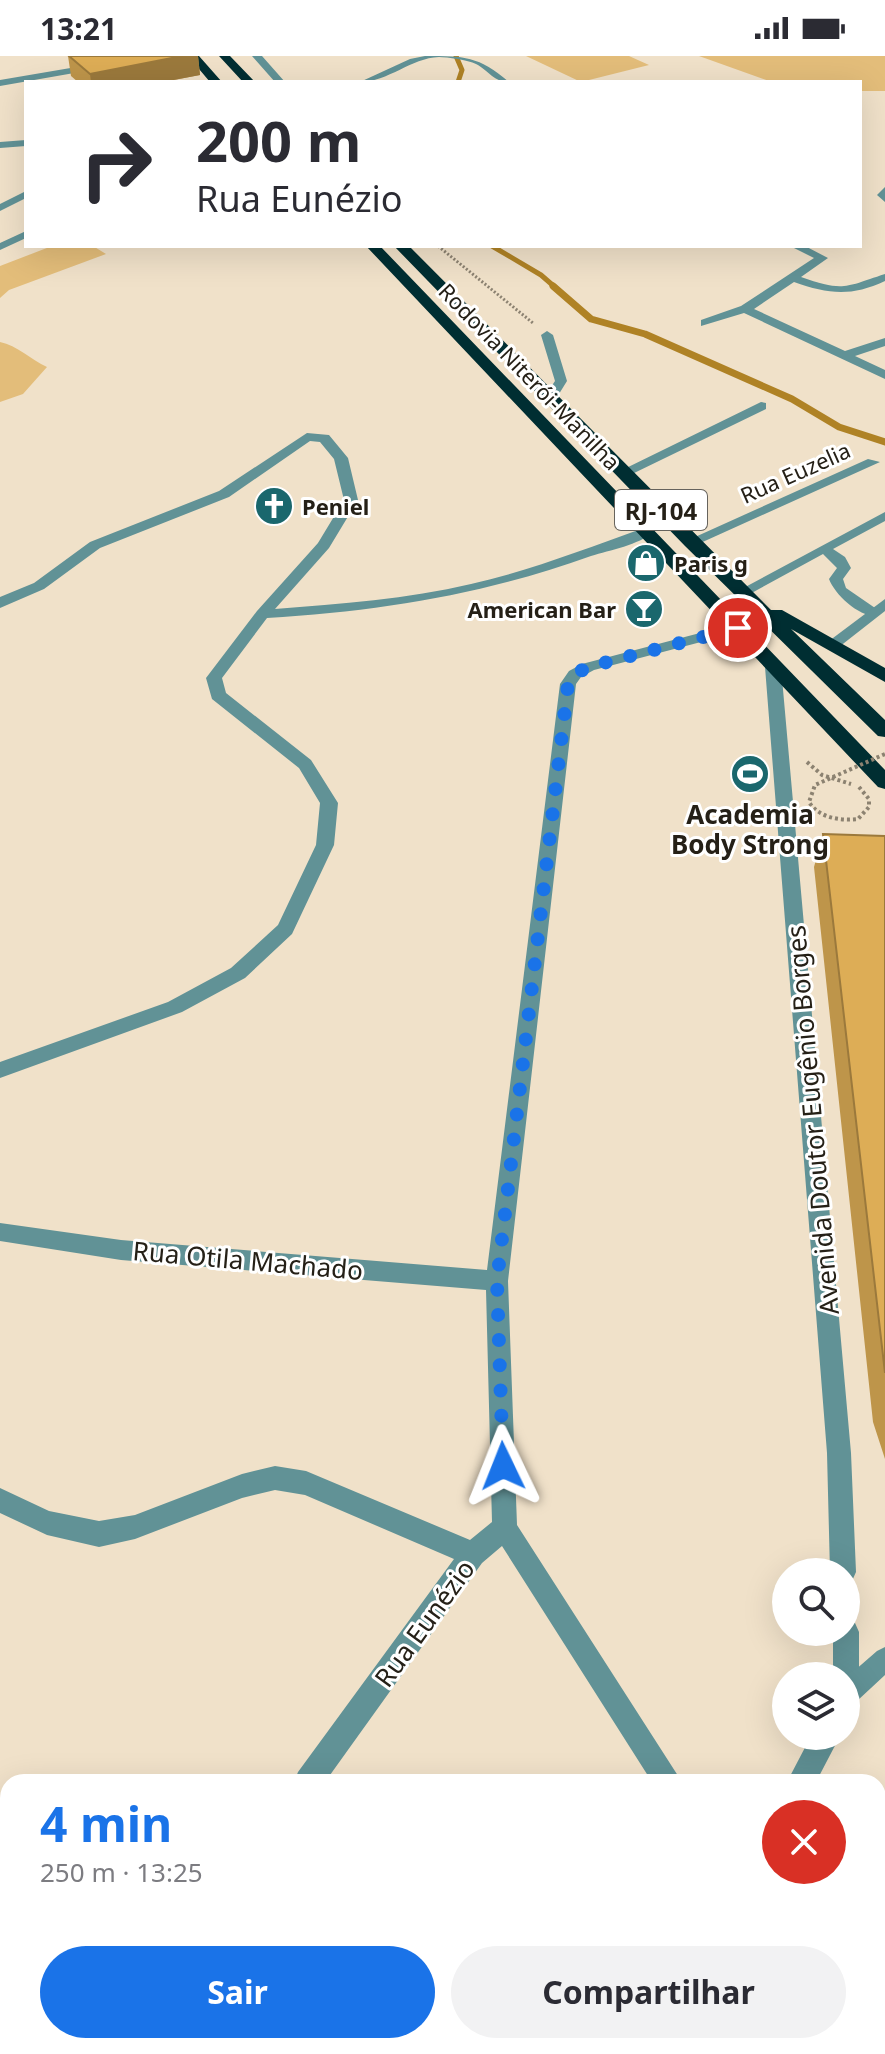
<!DOCTYPE html>
<html lang="pt">
<head>
<meta charset="utf-8">
<style>
	body { margin:0; font-family:"Noto Sans",sans-serif; background:#f2f2f3; color:#2b2b33; height:100vh; display:flex; flex-direction:column; font-size:30px; white-space:nowrap }
	* { box-sizing:border-box; margin:0 }
	p { font-size:26px; color:#7c7c81 }
	.icon { flex:none; width:44px; height:44px; fill:none; stroke:currentColor; stroke-width:2; stroke-linecap:round; stroke-linejoin:round }
	.map { position:relative; flex:1; overflow:hidden }
	.side { position:absolute; left:0px; top:1718px; width:886px; height:280px; display:flex; flex-direction:column; background:#fff; border-radius:24px 24px 0 0; box-shadow:0 8px 32px #0002 }
	.side>* { flex:none }
	.banner { position:absolute; left:24px; top:24px; width:838px; height:168px; border-radius:0px; box-shadow:0 8px 32px #0002; background:#fff; color:#2b2b33; overflow:hidden }
	.buttons { position:absolute; left:772px; top:1502px; display:grid; gap:16px }
	.buttons a { display:grid; place-items:center; width:88px; height:88px; border-radius:50%; background:#fff; box-shadow:0 8px 32px #0002; font-size:40px }
	.pin { position:absolute; display:grid; place-items:center; width:68px; height:68px; color:#fff; margin:-34px; border:4px solid #fff; border-radius:50%; box-shadow:0 2px 8px #0007 }
	.me { position:absolute; width:88px; margin:-44px; rotate:358deg; stroke-linejoin:round; filter:drop-shadow(0 0 6px #0008) }
	.turn { display:flex; align-items:center; gap:28px; height:168px; padding:0 40px; font-size:36px }
	.turn .icon { width:104px; height:104px; stroke-width:2.5 }
	.turn b { display:block; font-size:56px; line-height:68px }
	.round { display:grid; place-items:center; flex:none; width:84px; height:84px; border-radius:42px; background:#f2f2f3 }
	.head { display:flex; align-items:center; justify-content:space-between; height:136px; padding:0 40px }
	h1 { font-size:48px; font-weight:700; line-height:60px; color:#1a73e8 }
	.cta { display:flex; gap:16px; margin-top:auto; padding:16px 40px }
	.cta a { flex:1; height:92px; border-radius:48px; background:#1a73e8; color:#fff; font-size:32px; font-weight:700; line-height:92px; text-align:center }
	.cta a+a { background:#f2f2f3; color:#2b2b33 }
	.status { display:flex; justify-content:space-between; align-items:center; height:56px; padding:0 40px; background:#fff; direction:ltr }
	.status svg { height:22px; fill:currentColor }
	.map>svg:first-child { display:block }
	.green { fill:#e3bd7a }
	.lines { fill:none; stroke-linecap:round; stroke-linejoin:round }
	.stream-far1 { stroke:#af8225; stroke-width:5 }
	.stream { stroke:#af8225; stroke-width:7 }
	.path-far1 { stroke:#8c8271; stroke-width:3; stroke-dasharray:2 2; stroke-linecap:butt }
	.path { stroke:#8c8271; stroke-width:4; stroke-dasharray:3 3; stroke-linecap:butt }
	.lane { fill:#619296; fill-rule:evenodd }
	.street { fill:#619296; fill-rule:evenodd }
	.highway { fill:#002e32; fill-rule:evenodd }
	.path-bridge { stroke:#8c8271; stroke-width:4; stroke-dasharray:3 3; stroke-linecap:butt }
	.wall { fill:#be954a }
	.shaded-wall { fill:#9b793c }
	.building { fill:#ddad56; stroke:#9b793c; stroke-width:2 }
	.route { stroke:#1a73e8; stroke-width:14; stroke-dasharray:0 25.2 }
	.labels { text-anchor:middle; dominant-baseline:central; stroke-width:6; stroke-linejoin:round; paint-order:stroke }
	.far-street-label { font-size:22px; fill:#252017; stroke:#fff }
	.far-poi-label { font-size:22px; font-weight:bold; fill:#252017; stroke:#fff; text-anchor:start }
	.shield { fill:#fff; stroke:#66635d; stroke-width:2 }
	.shield-label { font-size:24px; font-weight:bold; fill:#252017 }
	.poi-label { font-size:26px; font-weight:bold; fill:#252017; stroke:#fff }
	.street-label { font-size:26px; fill:#252017; stroke:#fff }
</style>
</head>
<body>
<div class="status"><b>13:21</b><svg viewBox="0 0 49 12"><path d="M0 12V9h3v3zM5 12V6h3v6zM10 12V3h3v9zM15 12V0h3v12zM26 1h20v11H26zM47 4h2v5h-2z"/></svg></div>
<div class="map">
<svg width="885" height="1998" viewBox="0 0 885 1998">
	<rect width="100%" height="100%" fill="#f0e1c9"/>
	<path class="green" d="M 526,0 L 629,0 L 649,9 L 581,26 Z
		M 699,0 L 885,0 L 885,35 L 860,35 L 860,26 L 772,26 Z
		M 52,190 L 93,190 L 106,198 L 9,234 L 0,242 L 0,210 Z
		M 0,286 C 17,289 31,304 47,311 L 23,338 L 0,346 Z"/>
	<g class="lines">
		<path class="stream-far1" d="M 456,0 L 462,14 L 458,26
			M 492,190 L 541,219 L 556,232"/>
		<path class="stream" d="M 553,230 L 591,263 L 645,278 L 792,343 L 839,371 L 885,386"/>
		<path class="path-far1" d="M 438,190 L 533,267"/>
		<path class="path" d="M 807,706 L 822,719 L 851,728"/>
		<path class="lane" d="M 425,0 C 464,0 479,0 509,26 C 494,26 489,15 476,8 C 468,4 447,1 439,1 C 411,2 388,26 360,26 L 410,3 Z
			M 885,456 L 885,465 L 833,493 L 845,501 L 851,512 L 843,523 L 846,532 L 878,554 L 878,560 C 860,562 835,539 829,523 L 837,512 L 823,498 L 748,539 L 738,539 L 736,536 Z
			M 885,1591 L 885,1619 L 857,1645 L 846,1647 L 846,1622 L 877,1595 Z
			M 776,1990 L 804,1990 L 806,1998 L 778,1998 Z"/>
		<path class="street" d="M 252,0 L 262,0 L 285,26 L 275,26 Z
			M 94,8 L 97,13 L 0,30 L 0,24 Z
			M 26,84 L 26,90 L 0,92 L 0,86 Z
			M 885,131 L 885,146 L 877,139 Z
			M 26,135 L 26,142 L 0,155 L 0,148 Z
			M 26,175 L 26,182 L 0,194 L 0,187 Z
			M 790,190 L 805,190 L 828,202 L 801,221 C 844,236 845,231 885,218 L 885,225 C 851,241 828,238 794,226 L 754,253 L 845,295 L 885,282 L 885,290 L 855,300 L 885,314 L 885,323 L 744,257 L 701,270 L 701,264 L 741,250 L 814,202 Z
			M 547,275 L 553,279 L 567,325 L 554,346 L 549,347 L 543,343 L 555,325 L 541,279 Z
			M 761,346 L 766,347 L 766,353 L 630,419 L 618,416 Z
			M 307,377 L 329,379 L 348,402 L 358,444 L 329,492 L 275,553 C 341,548 407,543 471,528 C 529,515 585,493 641,473 L 646,472 L 653,476 C 639,489 610,494 591,500 C 482,539 381,555 267,562 L 222,622 L 226,637 L 311,704 L 338,747 L 334,789 L 292,878 L 245,922 L 182,956 L 0,1022 L 0,1006 L 168,946 L 231,912 L 278,869 L 316,789 L 320,747 L 299,712 L 212,643 L 206,622 L 257,555 L 318,487 L 344,444 L 334,403 L 320,386 L 310,385 L 229,441 L 100,492 L 44,533 L 0,552 L 0,541 L 34,527 L 90,486 L 219,435 Z
			M 868,403 L 880,406 L 696,489 L 686,489 L 684,486 Z
			M 885,543 L 885,555 L 839,591 L 829,591 L 829,585 Z
			M 738,567 L 743,569 L 743,575 L 594,614 L 581,621 L 576,628 L 508,1225 L 517,1469 L 682,1726 L 652,1726 L 502,1490 L 482,1507 L 325,1726 L 294,1726 L 298,1716 L 454,1503 L 305,1439 L 275,1434 L 242,1442 L 135,1483 L 99,1491 L 47,1479 L 0,1457 L 0,1432 L 49,1455 L 99,1465 L 135,1459 L 242,1418 L 275,1410 L 306,1415 L 470,1484 L 492,1466 L 486,1234 L 121,1204 L 0,1185 L 0,1167 L 121,1184 L 487,1214 L 560,628 L 569,615 L 582,608 Z
			M 773,606 L 781,611 L 851,1397 L 856,1516 L 852,1525 L 846,1528 L 846,1516 L 830,1516 L 827,1397 L 765,611 Z
			M 846,1563 L 855,1567 L 859,1576 L 859,1639 L 856,1649 L 846,1652 L 846,1620 L 833,1620 L 833,1576 L 846,1576 Z
			M 811,1680 L 840,1680 L 816,1726 L 787,1726 Z
			M 99,1990 L 131,1990 L 128,1998 L 96,1998 Z
			M 603,1990 L 636,1990 L 633,1998 L 600,1998 Z"/>
		<path class="highway" d="M 188,0 L 199,0 L 222,26 L 210,26 Z
			M 219,0 L 230,0 L 255,26 L 243,26 Z
			M 366,190 L 380,190 L 885,714 L 885,733 L 878,731 Z
			M 394,190 L 409,190 L 771,554 L 782,554 L 885,612 L 885,626 L 791,573 L 885,664 L 885,681 L 878,680 L 685,490 Z"/>
		<path class="path-bridge" d="M 859,731 L 869,743 L 869,751 L 858,763 C 840,765 819,762 809,746 L 815,729 L 885,698"/>
	</g>
	<path class="wall" d="M 68,0 L 198,0 L 200,19 L 163,26 L 78,26 L 71,20 Z
		M 823,778 L 885,780 L 885,1403 L 873,1366 L 814,811 Z"/>
	<path class="shaded-wall" d="M 182,0 L 198,0 L 200,19 L 163,26 L 91,26 L 90,18 Z"/>
	<path class="building" d="M 69,0 L 182,0 L 90,18 Z
		M 823,778 L 885,780 L 885,1317 Z"/>
	<g class="lines">
		<path class="route" d="M 503,1410 L 497,1225 L 568,628 L 575,618 L 588,611 L 738,572"/>
	</g>
	<defs>
		<symbol id="church-disc" viewBox="-11 -11 22 22"><circle r="9.5" fill="#1a676d" stroke="#fff"/><path d="M-1.2-6h2.4v3.5h3.3v2.4h-3.3V6h-2.4V-.1h-3.3v-2.4h3.3Z" fill="#fff"/></symbol>
		<symbol id="shop-disc" viewBox="-11 -11 22 22"><circle r="9.5" fill="#1a676d" stroke="#fff"/><path d="M-5-2.5h2.3a2.7 3.5 0 0 1 5.4 0H5L5.5 6h-11ZM-1.5-2.5h3a1.5 2.3 0 0 0-3 0Z" fill="#fff"/></symbol>
		<symbol id="bar-disc" viewBox="-11 -11 22 22"><circle r="9.5" fill="#1a676d" stroke="#fff"/><path d="M-6-5H6L.8 .8V4.5H3.5V6h-7V4.5H-.8V.8Z" fill="#fff"/></symbol>
		<symbol id="stadium-disc" viewBox="-11 -11 22 22"><circle r="9.5" fill="#1a676d" stroke="#fff"/><path d="M0-5a6.5 5 0 1 0 0 10a6.5 5 0 1 0 0-10ZM-3.5-1.8h7v3.6h-7Z" fill="#fff"/></symbol>
	</defs>
	<g fill-rule="evenodd">
		<use href="#church-disc" x="252" y="428" width="44" height="44"/>
		<use href="#shop-disc" x="624" y="485" width="44" height="44"/>
		<use href="#bar-disc" x="622" y="531" width="44" height="44"/>
		<use href="#stadium-disc" x="728" y="696" width="44" height="44"/>
	</g>
	<g class="labels">
		<g class="far-street-label">
			<text transform="translate(530 320) rotate(46)">Rodovia Niterói-Manilha</text>
			<text transform="translate(795 416) rotate(-24)">Rua Euzelia</text>
		</g>
		<g class="far-poi-label">
			<text x="302" y="450">Peniel</text>
			<text x="674" y="507">Paris g</text>
			<text x="616" y="553" text-anchor="end">American Bar</text>
		</g>
		<rect class="shield" x="615" y="434" width="92" height="40" rx="6"/>
		<g class="shield-label">
			<text x="661" y="454">RJ-104</text>
		</g>
		<g class="poi-label">
			<text x="750" y="758">Academia<tspan x="750" dy="30">Body Strong</tspan></text>
		</g>
		<g class="street-label">
			<text transform="translate(812 1064) rotate(-95)">Avenida Doutor Eugênio Borges</text>
			<text transform="translate(248 1204) rotate(5)">Rua Otila Machado</text>
			<text transform="translate(424 1567) rotate(-54)">Rua Eunézio</text>
		</g>
	</g>
</svg>
<div class="buttons">
<a><svg class="icon" aria-label="search" viewBox="0 0 24 24"><circle cx="10" cy="10" r="6"/><path d="M15 15l6 6"/></svg></a>
<a><svg class="icon" aria-label="layers" viewBox="0 0 24 24"><path d="M12 4l9 5-9 5-9-5zM3 14l9 5 9-5"/></svg></a>
</div>
<div class="pin" style="left:738px;top:572px;background:#d93025"><svg class="icon" aria-label="arrive" viewBox="0 0 24 24"><path d="M6 21V4h12l-3 4 3 4H6"/></svg></div>
<svg class="me" style="left:503px;top:1410px" viewBox="-20 -20 40 40"><path d="M0-17L14 15 0 8-14 15z" fill="#1a73e8" stroke="#fff" stroke-width="4"/></svg>
<div class="banner">
<div class="turn"><svg class="icon" aria-label="right" viewBox="0 0 24 24"><path d="M7 20v-9h11M14 6l5 5-5 5"/></svg><div><b>200 m</b>Rua Eunézio</div></div>
</div>
<section class="side">
<div class="head"><div><h1>4 min</h1><p>250 m · 13:25</p></div><a class="round" style="background:#d93025;color:#fff"><svg class="icon" aria-label="close" viewBox="0 0 24 24"><path d="M6 6l12 12M18 6L6 18"/></svg></a></div>
<div class="cta"><a>Sair</a><a>Compartilhar</a></div>
</section>
</div>
</body>
</html>
